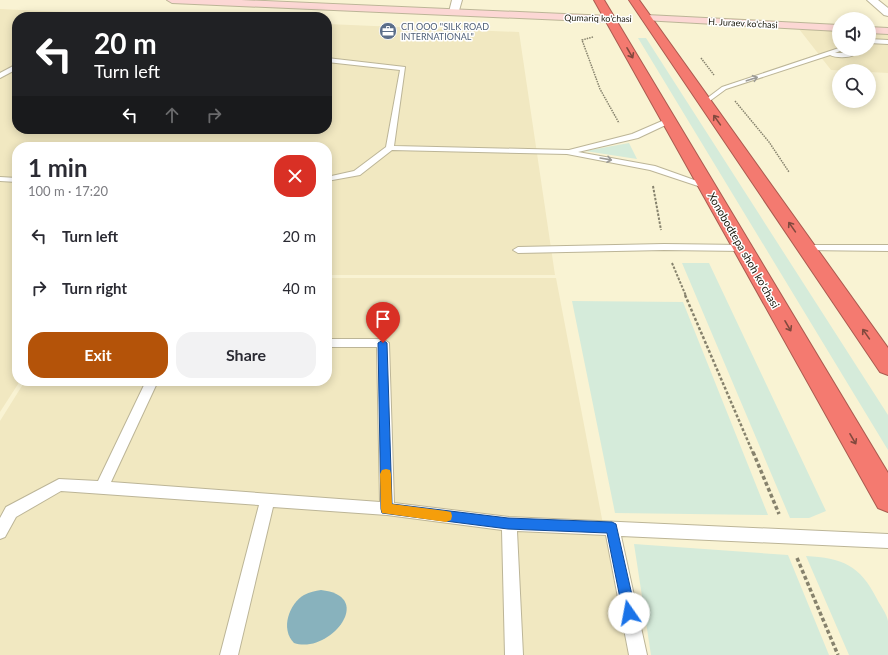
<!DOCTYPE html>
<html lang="en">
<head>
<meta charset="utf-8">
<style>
	body { margin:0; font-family:Lato,sans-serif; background:#f2f2f3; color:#2b2b33; height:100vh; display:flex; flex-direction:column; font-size:15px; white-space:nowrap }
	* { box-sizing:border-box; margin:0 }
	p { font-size:13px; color:#7c7c81 }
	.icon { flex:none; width:22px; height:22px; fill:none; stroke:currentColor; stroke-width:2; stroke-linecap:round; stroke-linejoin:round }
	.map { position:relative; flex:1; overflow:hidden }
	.panel { position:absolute; left:12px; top:142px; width:320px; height:244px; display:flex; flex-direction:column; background:#fff; border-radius:16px; box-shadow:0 2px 10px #0003 }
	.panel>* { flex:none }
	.banner { position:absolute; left:12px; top:12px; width:320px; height:122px; border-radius:16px; box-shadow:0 2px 10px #0003; background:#202124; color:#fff; overflow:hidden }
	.buttons { position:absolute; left:832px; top:12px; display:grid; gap:8px }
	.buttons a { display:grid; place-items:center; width:44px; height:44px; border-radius:50%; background:#fff; box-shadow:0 2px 10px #0003; font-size:20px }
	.pin { position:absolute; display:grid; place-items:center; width:34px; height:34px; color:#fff; margin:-41px -17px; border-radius:50% 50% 50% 0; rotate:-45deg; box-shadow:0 0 4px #0007 }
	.pin .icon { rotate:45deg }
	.me { position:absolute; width:44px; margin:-22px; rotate:348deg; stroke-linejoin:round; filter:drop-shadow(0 0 3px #0008) }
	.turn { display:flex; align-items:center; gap:14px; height:84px; padding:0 16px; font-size:18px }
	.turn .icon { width:52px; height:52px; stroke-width:2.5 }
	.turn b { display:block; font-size:28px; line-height:34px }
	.lanes { display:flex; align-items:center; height:38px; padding:0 16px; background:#0003; justify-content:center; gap:20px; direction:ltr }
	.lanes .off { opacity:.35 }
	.round { display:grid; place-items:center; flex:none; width:42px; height:42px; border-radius:16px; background:#f2f2f3 }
	.summary { display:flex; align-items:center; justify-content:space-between; height:68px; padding:0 16px }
	h1 { font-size:24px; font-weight:700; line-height:30px }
	.button { display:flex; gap:8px; margin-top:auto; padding:8px 16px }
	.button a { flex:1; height:46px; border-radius:16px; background:#b45309; color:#fff; font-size:16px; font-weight:700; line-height:46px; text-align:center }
	.button a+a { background:#f2f2f3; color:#2b2b33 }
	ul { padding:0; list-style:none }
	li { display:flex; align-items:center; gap:12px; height:52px; padding:0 16px }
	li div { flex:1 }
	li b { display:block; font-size:15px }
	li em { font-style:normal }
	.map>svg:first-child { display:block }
	.built { fill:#f1e8c1 }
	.green { fill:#d5ebda }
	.water { fill:#88b2bd }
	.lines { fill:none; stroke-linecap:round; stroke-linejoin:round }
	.lane-casing { stroke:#bcb597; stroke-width:2 }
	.street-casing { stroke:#bcb597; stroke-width:2 }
	.secondary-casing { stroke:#bcb597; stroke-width:2 }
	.highway-casing { stroke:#ab5b50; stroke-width:2 }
	.path-far3 { stroke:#86826d; stroke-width:1.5; stroke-dasharray:1.5 1; stroke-linecap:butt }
	.path-far2 { stroke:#86826d; stroke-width:2; stroke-dasharray:2.5 1.5; stroke-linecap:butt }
	.path-far1 { stroke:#86826d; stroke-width:2.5; stroke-dasharray:3 2; stroke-linecap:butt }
	.path { stroke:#86826d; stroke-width:3.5; stroke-dasharray:4 2.5; stroke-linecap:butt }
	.lane { fill:#fff; fill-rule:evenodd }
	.street { fill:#fff; fill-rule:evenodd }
	.secondary { fill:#fcd7d4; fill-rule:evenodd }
	.highway { fill:#f47a70; fill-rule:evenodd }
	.oneway { stroke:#81493e }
	.oneway2 { stroke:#9c9b96 }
	.route { fill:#1a73e8; stroke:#114b97 }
	.slow { fill:#f59e0b }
	.labels { text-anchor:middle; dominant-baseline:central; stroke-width:3; stroke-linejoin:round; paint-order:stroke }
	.far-street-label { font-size:9px; fill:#232115; stroke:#fff }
	.far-service-label { font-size:9px; fill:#4e5e75; stroke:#fff; text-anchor:start }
	.street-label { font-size:11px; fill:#232115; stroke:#fff }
</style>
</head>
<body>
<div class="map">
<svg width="888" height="655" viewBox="0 0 888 655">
	<rect width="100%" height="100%" fill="#f9f3d3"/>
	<path class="built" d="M 0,9 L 177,17 L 17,17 L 17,129 L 327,129 L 327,24 L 519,32 L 555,275 L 327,275 L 327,147 L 17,147 L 17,381 L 20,381 L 0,412 Z
		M 799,29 L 839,31 L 839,49 L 869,49 L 869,33 L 888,34 L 888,73 L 831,70 Z
		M 327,278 L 556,278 L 628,655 L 0,655 L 0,421 L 25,381 L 327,381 Z"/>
	<path class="green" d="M 638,38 L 646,38 L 888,415 L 888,450 Z
		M 629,143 L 637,159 L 585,151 Z
		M 682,263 L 709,263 L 826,511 L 809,518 L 790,518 Z
		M 572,301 L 683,302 L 768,515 L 615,513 Z
		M 634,544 L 788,555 L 829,655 L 651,655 Z
		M 806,556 C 842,558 860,565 877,599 C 880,605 887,614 888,621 C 888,631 888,644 888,655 L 849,655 Z"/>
	<path class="water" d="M 321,590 C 377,596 329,655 294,643 C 280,629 289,604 304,595 C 310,592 315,591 321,590 Z"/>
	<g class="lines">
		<defs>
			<path id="lane" d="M 869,39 L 888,40 L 888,44 L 869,43 Z
				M 839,48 L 845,49 L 835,53 L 851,53 L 854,55 C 849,58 835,58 830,55 L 726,89 L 707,103 L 702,102 L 722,87 Z
				M 327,58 L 405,67 L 394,146 L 569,150 L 632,134 L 669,118 L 672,118 L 672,122 L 638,138 L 578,152 L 655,166 L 711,186 L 707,189 L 650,170 L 567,154 L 392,150 L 360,175 L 327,181 L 327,177 L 354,171 L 386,147 L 400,70 L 327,62 Z
				M 17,64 L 17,69 L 0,78 L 0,73 Z
				M 0,177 L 17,178 L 17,182 L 0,181 Z
				M 664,244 L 743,245 L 748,248 L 743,251 L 664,250 L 518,253 L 513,250 L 518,247 Z
				M 806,245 L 888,245 L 888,251 L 803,250 L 801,248 Z
				M 327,339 L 383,339 L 389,343 L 394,503 L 509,517 L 888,534 L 888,548 L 621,536 L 647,655 L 629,655 L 606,535 L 517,531 L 523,655 L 505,655 L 502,530 L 387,515 L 273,507 L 238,655 L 220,655 L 259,505 L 61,491 L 16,517 L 5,537 L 0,539 L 0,518 L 6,507 L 59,479 L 98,481 L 146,381 L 158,381 L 111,482 L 380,502 L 377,347 L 327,347 Z"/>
			<path id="street" d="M 452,0 L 462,0 L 458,14 L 454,15 L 449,12 Z
				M 867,0 L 878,0 L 888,8 L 888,16 L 884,15 Z"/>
			<path id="secondary" d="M 167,0 L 241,0 L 610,16 L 615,19 L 610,22 L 172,3 Z
				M 647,15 L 839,25 L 839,31 L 643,20 L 642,18 Z
				M 869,27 L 888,28 L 888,34 L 869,33 Z"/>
			<path id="highway" d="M 594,0 L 604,0 L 888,473 L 888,512 L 878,508 Z
				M 629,0 L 639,0 L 888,348 L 888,375 L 880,372 Z"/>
		</defs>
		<use href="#lane" class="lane-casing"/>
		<use href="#street" class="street-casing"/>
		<use href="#secondary" class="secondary-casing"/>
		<use href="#highway" class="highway-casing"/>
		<path class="path-far3" d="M 593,37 L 582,40 L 600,89 L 619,123
			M 701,58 L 714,75
			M 735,101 L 769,142 L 789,172"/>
		<path class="path-far2" d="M 653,186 L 661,230
			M 672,263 L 686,296"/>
		<path class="path-far1" d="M 685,295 L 753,453"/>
		<path class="path" d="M 753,452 L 779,514
			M 797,558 L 838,655"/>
		<use href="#lane" class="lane"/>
		<use href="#street" class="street"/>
		<use href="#secondary" class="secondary"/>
		<use href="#highway" class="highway"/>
	</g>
	<defs><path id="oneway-shaft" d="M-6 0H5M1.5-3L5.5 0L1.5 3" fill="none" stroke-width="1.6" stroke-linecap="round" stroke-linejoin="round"/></defs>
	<g class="oneway">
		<use href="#oneway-shaft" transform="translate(630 53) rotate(60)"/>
		<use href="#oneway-shaft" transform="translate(717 120) rotate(-125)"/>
		<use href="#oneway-shaft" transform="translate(792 227) rotate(-125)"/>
		<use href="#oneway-shaft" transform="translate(788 326) rotate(60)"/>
		<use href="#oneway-shaft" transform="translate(866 334) rotate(-125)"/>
		<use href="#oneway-shaft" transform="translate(853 439) rotate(60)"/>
	</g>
	<g class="oneway2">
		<use href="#oneway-shaft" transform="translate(752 79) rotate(-18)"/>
		<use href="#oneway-shaft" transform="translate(606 159) rotate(10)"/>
	</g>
	<path class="route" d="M 383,340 L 387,343 L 392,504 L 508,518 L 612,522 L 616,524 L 636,613 L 634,617 L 629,619 L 625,617 L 623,613 L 607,533 L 508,529 L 382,513 L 381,509 L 378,343 Z"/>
	<path class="slow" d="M 386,469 L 390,470 L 391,474 L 392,504 L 446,511 L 451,512 L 452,516 L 451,520 L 446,522 L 382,513 L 381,509 L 380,474 L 382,470 Z"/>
	<defs>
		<symbol id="office-disc" viewBox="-11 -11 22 22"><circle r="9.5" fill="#5c6f8a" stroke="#fff"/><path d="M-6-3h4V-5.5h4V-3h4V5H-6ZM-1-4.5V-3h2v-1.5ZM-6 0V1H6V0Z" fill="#fff"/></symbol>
	</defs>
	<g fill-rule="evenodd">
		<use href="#office-disc" x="378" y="21" width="20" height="20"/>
	</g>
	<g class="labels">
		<g class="far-street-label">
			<text transform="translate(598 18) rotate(1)">Qumariq ko'chasi</text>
			<text transform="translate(743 23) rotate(3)">H. Juraev ko'chasi</text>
		</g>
		<g class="far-service-label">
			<text x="401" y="26">СП ООО "SILK ROAD<tspan x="401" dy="10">INTERNATIONAL"</tspan></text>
		</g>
		<g class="street-label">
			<text transform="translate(744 250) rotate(60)">Xonobodtepa shoh ko'chasi</text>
		</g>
	</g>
</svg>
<div class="buttons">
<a><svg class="icon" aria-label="sound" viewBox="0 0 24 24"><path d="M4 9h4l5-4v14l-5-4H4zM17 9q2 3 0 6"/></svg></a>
<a><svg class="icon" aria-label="search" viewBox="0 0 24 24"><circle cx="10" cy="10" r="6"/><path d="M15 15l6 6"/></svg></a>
</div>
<div class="pin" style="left:383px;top:343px;background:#d93025"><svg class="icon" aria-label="arrive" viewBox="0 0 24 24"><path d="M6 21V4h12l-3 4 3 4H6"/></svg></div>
<svg class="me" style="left:629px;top:613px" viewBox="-20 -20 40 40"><circle r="19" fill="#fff"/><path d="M0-13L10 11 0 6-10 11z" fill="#1a73e8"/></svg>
<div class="banner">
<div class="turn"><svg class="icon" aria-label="left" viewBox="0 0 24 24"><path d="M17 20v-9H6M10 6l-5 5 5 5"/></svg><div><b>20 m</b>Turn left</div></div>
<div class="lanes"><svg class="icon" aria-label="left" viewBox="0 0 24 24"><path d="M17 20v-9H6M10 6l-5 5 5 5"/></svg><svg class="icon off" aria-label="ahead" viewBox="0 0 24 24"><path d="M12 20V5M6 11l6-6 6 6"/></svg><svg class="icon off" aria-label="right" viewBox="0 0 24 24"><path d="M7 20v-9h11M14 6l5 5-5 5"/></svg></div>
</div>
<section class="panel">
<div class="summary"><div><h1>1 min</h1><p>100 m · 17:20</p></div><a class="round" style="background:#d93025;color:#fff"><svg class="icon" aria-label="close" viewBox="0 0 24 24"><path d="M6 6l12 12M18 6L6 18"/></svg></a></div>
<ul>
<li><svg class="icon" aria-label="left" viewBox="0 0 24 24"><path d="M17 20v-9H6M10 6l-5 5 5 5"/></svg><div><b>Turn left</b></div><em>20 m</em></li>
<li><svg class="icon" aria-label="right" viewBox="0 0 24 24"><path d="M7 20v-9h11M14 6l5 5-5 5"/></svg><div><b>Turn right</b></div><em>40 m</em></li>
</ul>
<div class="button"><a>Exit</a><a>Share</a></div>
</section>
</div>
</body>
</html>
